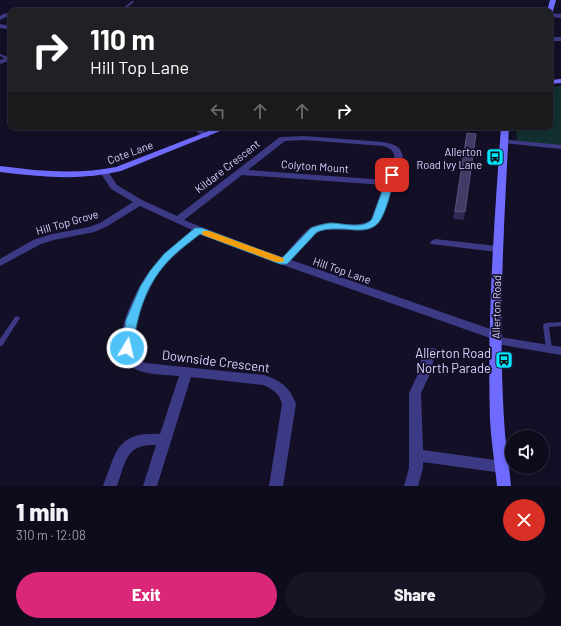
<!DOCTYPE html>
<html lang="en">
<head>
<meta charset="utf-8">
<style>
	body { margin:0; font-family:Barlow,sans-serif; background:#171425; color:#f1f3f6; height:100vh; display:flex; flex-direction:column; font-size:15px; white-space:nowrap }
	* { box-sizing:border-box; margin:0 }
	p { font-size:13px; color:#9b9ba3 }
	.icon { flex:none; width:22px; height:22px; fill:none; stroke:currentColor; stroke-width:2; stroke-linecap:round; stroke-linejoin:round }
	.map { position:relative; height:486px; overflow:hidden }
	.panel { display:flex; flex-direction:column; background:#0e0b1c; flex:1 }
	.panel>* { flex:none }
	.top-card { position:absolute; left:8px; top:8px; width:545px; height:122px; border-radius:8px; box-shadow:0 2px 6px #0003,0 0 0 1px #2e2b3b; background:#202124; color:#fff; overflow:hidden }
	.buttons { position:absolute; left:505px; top:430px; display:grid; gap:8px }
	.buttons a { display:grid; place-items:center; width:44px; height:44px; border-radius:50%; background:#0e0b1c; box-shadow:0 2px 6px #0003,0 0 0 1px #2e2b3b; font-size:20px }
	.pin { position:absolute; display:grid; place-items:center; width:34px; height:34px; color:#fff; margin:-17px; border-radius:8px; box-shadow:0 2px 6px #0006 }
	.me { position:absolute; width:44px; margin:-22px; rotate:9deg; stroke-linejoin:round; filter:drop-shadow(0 0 3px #0008) }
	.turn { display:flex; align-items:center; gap:14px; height:84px; padding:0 16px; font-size:18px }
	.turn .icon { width:52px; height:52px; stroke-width:2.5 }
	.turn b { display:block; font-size:28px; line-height:34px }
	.lanes { display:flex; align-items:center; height:38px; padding:0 16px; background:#0003; justify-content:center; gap:20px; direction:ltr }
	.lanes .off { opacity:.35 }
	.round { display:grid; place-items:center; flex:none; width:42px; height:42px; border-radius:21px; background:#171425 }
	.summary { display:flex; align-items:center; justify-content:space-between; height:68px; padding:0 16px }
	h1 { font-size:24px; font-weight:800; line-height:30px }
	.primary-button { display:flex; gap:8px; margin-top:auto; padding:8px 16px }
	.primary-button a { flex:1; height:46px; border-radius:24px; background:#db2777; color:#fff; font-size:16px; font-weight:800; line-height:46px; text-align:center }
	.primary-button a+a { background:#171425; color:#f1f3f6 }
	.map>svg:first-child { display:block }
	.green { fill:#12302f }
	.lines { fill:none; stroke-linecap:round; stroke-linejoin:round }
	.lane { fill:#3d3a85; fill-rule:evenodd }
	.street { fill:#3d3a85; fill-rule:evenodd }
	.secondary { fill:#6f6bff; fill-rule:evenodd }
	.wall { fill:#312854 }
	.building { fill:#433a66; stroke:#5a527e }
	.route { fill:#4fc3f7; stroke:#337fa1 }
	.slow { fill:#f59e0b }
	.labels { text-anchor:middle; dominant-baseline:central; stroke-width:3.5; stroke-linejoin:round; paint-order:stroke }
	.poi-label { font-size:11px; fill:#d9d4ff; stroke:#130f26; text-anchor:end }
	.street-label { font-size:11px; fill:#d9d4ff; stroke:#130f26 }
	.near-poi-label { font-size:13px; fill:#d9d4ff; stroke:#130f26; text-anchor:end }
	.near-street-label { font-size:13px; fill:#d9d4ff; stroke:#130f26 }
</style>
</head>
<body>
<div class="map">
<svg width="561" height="486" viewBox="0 0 561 486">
	<rect width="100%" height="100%" fill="#130f26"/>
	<path class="green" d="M 561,86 L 561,146 L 517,141 L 516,127 L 550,127 L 550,87 Z"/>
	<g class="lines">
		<path class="lane" d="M 132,1 L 134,2 L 122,11 L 119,11 Z
			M 0,54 L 10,58 L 11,59 L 8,60 L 0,56 Z
			M 17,316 L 19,317 L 20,318 L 2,346 L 0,346 L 0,339 L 15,317 Z
			M 561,322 L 561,326 L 549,327 L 552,349 L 551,351 L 547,351 L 546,349 L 543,325 L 544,324 L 546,323 Z"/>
		<path class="street" d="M 6,13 L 8,14 L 8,16 L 0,20 L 0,16 Z
			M 550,13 L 561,14 L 561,18 L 550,17 Z
			M 0,24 L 11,26 L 11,30 L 0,28 Z
			M 550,37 L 561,37 L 561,41 L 550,41 Z
			M 11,56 L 11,60 L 0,64 L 0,60 Z
			M 190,127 L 199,127 L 210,136 L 206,138 Z
			M 304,136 L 383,142 C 393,144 400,145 403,156 L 378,224 C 358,237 329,224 317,233 C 307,239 299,252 291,260 L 499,332 L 500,337 L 561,347 L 561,355 L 491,343 L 489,340 L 490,338 L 280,264 L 200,234 C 185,246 169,259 158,274 C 148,288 125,340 135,355 C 137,359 142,361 145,363 L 264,375 C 280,380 290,387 296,404 L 283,486 L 269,486 L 282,404 C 280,394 273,389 263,385 L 191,377 L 157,486 L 143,486 L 156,445 C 125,444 126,462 117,486 L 103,486 C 117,451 116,432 160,434 L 179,376 C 163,374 141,376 128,364 C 107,344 137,286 152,268 C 163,253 178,242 192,230 L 140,206 L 106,227 L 94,232 L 54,240 L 41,244 L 0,266 L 0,259 L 33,240 L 52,234 L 89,227 L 100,223 L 133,202 L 111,189 L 100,172 L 101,170 L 107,170 L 117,185 L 142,200 L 177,216 L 280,137 ZM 304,140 L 383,146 C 403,151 391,167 386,180 L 248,170 L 285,141 ZM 242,175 L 384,185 L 371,220 C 353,231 328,217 310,228 C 302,233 290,250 283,257 L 238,242 L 184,220 Z
			M 501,139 L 561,145 L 561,149 L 504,143 L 501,143 Z
			M 435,239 L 497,246 L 502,249 L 497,252 L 431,244 L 430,242 Z
			M 433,348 L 437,349 L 439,352 L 434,358 L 430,374 L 421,393 L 423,450 L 502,461 L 507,463 L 509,467 L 507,471 L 502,473 L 423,462 L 423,468 L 418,486 L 404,486 L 409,468 L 409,393 L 418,374 L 422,356 L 429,349 Z"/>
		<path class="secondary" d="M 550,0 L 556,0 L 553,11 L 550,13 L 550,11 L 547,11 Z
			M 561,79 L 561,83 L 550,84 L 550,80 Z
			M 219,127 L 230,127 L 121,171 C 81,181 41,177 0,172 L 0,166 C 39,171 77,175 116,167 Z
			M 501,127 L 509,127 C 504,224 498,322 504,419 C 505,442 509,464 511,486 L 497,486 C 495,464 491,441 490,419 C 487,322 494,224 501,127 Z"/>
	</g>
	<path class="wall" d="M 467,133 L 465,212 L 464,220 L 453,219 Z"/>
	<path class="building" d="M 126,8 L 142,11 L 120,11 Z
		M 467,133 L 476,134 L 465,212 L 455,211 Z"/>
	<path class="route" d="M 392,173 L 395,175 C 392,187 385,219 376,225 C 368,232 355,230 345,229 C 336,229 326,228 317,232 L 287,264 L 280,264 L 200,234 C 190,242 180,249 171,258 C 146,283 137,314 133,348 L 131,351 L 123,351 L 122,348 L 126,320 L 140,287 L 150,271 L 164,254 L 195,228 L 202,228 L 282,258 L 311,228 C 317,226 323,224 330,223 C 343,223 363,230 372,219 L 388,175 Z"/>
	<path class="slow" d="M 203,231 L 209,231 L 283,258 L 284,260 L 283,262 L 276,262 L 203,235 L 202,233 Z"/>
	<defs>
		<symbol id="bus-square" viewBox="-11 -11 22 22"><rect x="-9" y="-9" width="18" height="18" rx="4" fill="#00e5ff" stroke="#130f26"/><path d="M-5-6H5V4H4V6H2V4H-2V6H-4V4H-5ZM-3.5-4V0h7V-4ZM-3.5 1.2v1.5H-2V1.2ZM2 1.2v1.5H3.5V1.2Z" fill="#111"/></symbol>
	</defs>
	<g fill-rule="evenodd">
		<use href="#bus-square" x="485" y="147" width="20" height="20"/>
		<use href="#bus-square" x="494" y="350" width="20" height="20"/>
	</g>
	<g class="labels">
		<g class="poi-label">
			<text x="482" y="151">Allerton<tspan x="482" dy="13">Road Ivy Lane</tspan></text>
		</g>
		<g class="street-label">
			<text transform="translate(130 152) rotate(-20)">Cote Lane</text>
			<text transform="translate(227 166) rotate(-38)">Kildare Crescent</text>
			<text transform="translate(315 166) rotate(4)">Colyton Mount</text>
			<text transform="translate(67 222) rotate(-16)">Hill Top Grove</text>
			<text transform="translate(342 270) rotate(19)">Hill Top Lane</text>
			<text transform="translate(496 307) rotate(-89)">Allerton Road</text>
		</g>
		<g class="near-poi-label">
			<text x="491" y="353">Allerton Road<tspan x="491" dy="15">North Parade</tspan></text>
		</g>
		<g class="near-street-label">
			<text transform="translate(216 361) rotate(7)">Downside Crescent</text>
		</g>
	</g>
</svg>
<div class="buttons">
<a><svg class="icon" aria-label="sound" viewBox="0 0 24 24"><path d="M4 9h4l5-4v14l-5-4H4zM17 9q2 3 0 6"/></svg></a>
</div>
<div class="pin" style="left:392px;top:175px;background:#d93025"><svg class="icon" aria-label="arrive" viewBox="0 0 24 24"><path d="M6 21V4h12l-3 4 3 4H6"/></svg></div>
<svg class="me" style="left:127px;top:348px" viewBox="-20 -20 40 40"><circle r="17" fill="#4fc3f7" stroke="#fff" stroke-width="3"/><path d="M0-11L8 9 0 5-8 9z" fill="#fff"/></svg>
<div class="top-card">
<div class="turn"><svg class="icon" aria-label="right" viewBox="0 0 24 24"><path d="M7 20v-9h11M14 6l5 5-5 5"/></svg><div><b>110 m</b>Hill Top Lane</div></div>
<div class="lanes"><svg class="icon off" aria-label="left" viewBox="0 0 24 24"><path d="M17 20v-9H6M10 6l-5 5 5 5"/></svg><svg class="icon off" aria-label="ahead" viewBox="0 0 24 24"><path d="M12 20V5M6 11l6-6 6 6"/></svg><svg class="icon off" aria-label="ahead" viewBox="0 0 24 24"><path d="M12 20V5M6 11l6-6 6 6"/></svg><svg class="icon" aria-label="right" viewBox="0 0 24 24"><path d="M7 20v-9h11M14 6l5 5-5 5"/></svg></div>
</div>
</div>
<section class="panel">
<div class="summary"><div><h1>1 min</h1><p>310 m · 12:08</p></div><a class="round" style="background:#d93025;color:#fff"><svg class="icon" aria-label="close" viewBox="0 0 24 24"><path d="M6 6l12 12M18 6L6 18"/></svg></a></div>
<div class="primary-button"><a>Exit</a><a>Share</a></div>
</section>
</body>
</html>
